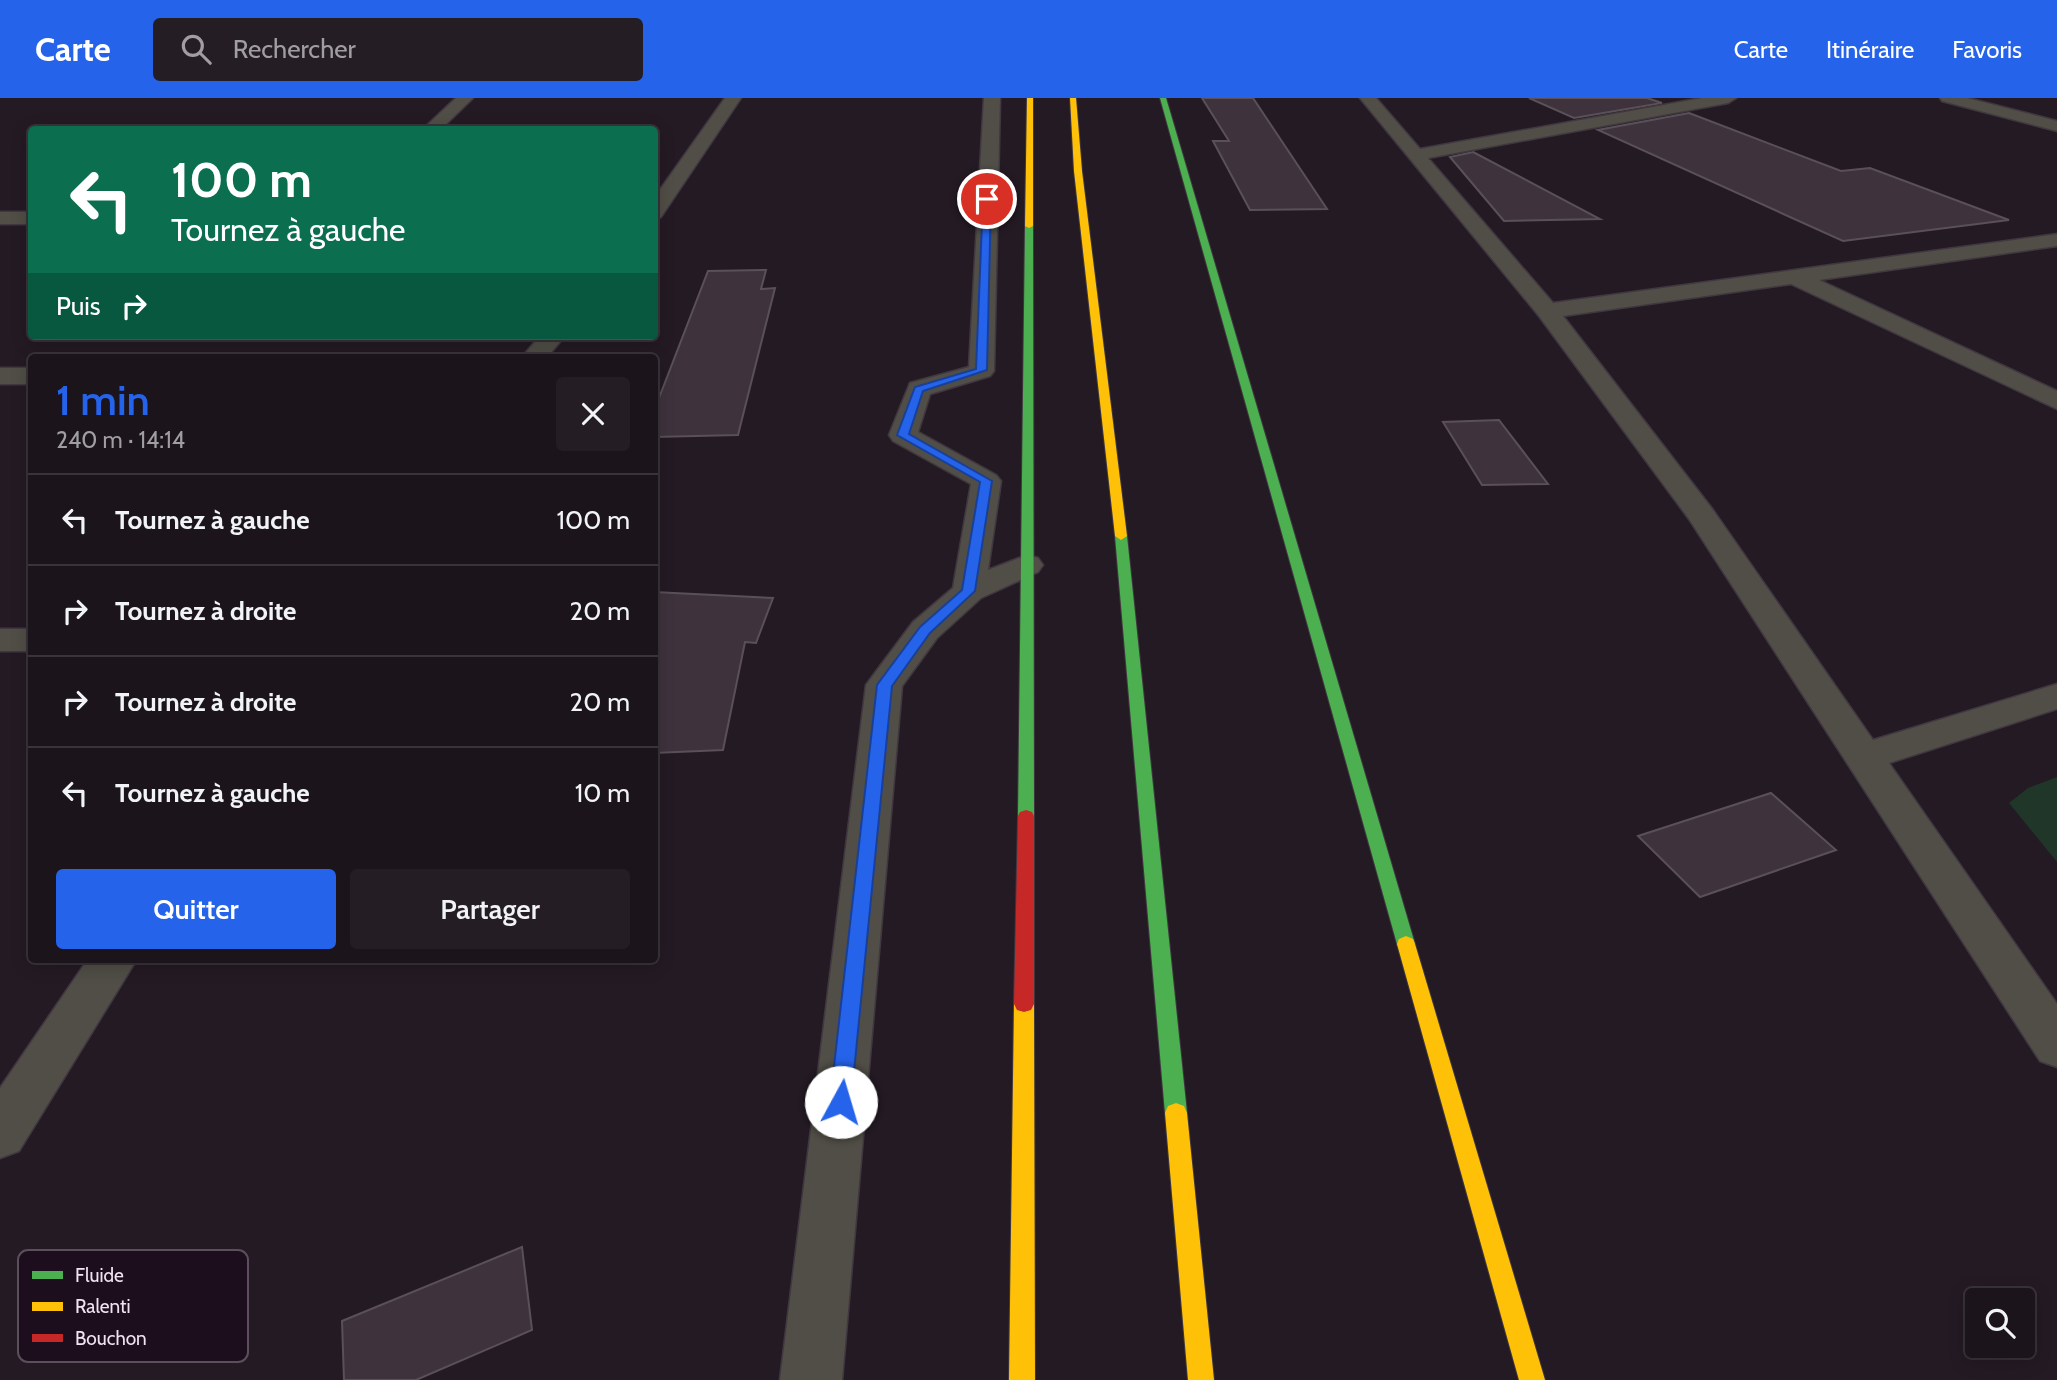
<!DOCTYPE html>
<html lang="fr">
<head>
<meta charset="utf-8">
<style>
	body { margin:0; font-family:Cabin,sans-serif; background:#241d24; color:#f1f3f6; height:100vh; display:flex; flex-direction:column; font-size:26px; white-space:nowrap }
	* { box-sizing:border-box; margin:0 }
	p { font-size:23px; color:#a09ea3 }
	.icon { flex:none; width:38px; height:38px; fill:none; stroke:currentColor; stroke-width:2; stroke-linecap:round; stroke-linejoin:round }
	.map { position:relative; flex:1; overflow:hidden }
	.side { position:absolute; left:28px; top:256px; width:630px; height:609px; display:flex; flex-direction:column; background:#1b141b; border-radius:7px; box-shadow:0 4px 18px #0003,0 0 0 2px #39333a }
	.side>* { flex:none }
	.guide { position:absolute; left:28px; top:28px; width:630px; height:214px; border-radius:7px; box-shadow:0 4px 18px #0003,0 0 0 2px #39333a; background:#0b6e4f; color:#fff; overflow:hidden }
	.controls { position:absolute; left:1965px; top:1190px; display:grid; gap:14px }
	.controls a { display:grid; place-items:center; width:70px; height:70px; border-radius:7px; background:#1b141b; box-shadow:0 4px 18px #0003,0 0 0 2px #39333a; font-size:35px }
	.pin { position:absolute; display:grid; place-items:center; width:60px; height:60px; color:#fff; margin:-30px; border:4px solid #fff; border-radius:50%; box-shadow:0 2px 7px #0007 }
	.me { position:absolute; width:77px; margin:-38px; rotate:6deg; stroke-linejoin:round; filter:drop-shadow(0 0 5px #0008) }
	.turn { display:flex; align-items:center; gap:24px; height:147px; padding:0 28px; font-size:32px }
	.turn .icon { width:91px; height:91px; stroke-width:2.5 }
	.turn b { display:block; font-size:49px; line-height:60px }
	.then { display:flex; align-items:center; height:66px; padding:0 28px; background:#0003; gap:14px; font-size:26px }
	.round { display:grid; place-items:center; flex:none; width:74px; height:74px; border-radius:7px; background:#241d24 }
	.summary { display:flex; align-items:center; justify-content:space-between; height:119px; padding:0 28px }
	h1 { font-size:42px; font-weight:600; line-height:52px; color:#2563eb }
	.action { display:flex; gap:14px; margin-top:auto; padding:14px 28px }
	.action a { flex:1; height:80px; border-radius:7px; background:#2563eb; color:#fff; font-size:28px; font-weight:600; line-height:80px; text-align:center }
	.action a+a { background:#241d24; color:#f1f3f6 }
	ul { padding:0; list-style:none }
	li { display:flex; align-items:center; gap:21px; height:91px; padding:0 28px; border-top:2px solid #39333a }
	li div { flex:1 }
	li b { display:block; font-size:26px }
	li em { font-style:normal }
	header { display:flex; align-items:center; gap:42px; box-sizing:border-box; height:98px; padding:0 35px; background:#2563eb; color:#fff }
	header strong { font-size:33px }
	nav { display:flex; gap:38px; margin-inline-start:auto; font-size:24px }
	.search { width:490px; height:63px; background:#241d24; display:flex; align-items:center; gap:18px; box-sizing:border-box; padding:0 24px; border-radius:7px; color:#a09ea3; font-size:26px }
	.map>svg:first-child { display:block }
	.green { fill:#203628 }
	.building { fill:#3e333d; stroke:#595058; stroke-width:2 }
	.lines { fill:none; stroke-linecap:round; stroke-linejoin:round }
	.street-casing { stroke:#403740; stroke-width:3 }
	.fast-casing { stroke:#403740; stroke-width:2 }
	.slow-casing { stroke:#403740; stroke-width:2 }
	.jam-casing { stroke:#403740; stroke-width:2 }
	.street { fill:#504e46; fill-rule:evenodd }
	.fast { fill:#4caf50; fill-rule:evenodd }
	.slow { fill:#ffc107; fill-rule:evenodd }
	.jam { fill:#c62828; fill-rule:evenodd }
	.route { fill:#2563eb; stroke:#184099; stroke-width:2 }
	.key { fill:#1d0e1d; stroke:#5c4e5c; stroke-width:2 }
	.key-label { font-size:19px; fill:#efe4ef }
</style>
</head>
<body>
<header>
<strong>Carte</strong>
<div class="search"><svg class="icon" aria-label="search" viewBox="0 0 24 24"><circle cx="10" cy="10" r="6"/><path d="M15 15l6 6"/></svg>Rechercher</div>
<nav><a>Carte</a><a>Itinéraire</a><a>Favoris</a></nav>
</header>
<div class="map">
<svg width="2057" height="1282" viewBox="0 0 2057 1282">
	<rect width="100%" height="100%" fill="#241a24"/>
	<path class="green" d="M 2057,679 L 2057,764 L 2009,705 L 2028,690 Z"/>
	<path class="building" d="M 1202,0 L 1253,0 L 1327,111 L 1250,112 L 1213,43 L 1229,43 Z
		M 1529,0 L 1647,0 L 1662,5 L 1574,20 Z
		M 1689,15 L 1841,73 L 1870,70 L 2009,122 L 1843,143 L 1598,32 Z
		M 1473,54 L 1600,121 L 1504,123 L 1450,59 Z
		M 766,172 L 761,191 L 775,190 L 738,337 L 654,339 L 654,313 L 708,173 Z
		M 1499,322 L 1548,386 L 1482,387 L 1443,324 Z
		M 654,494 L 773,500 L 756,545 L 745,544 L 723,652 L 654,655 Z
		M 1771,695 L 1836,752 L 1700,799 L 1638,738 Z
		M 522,1149 L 532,1232 L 416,1282 L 344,1282 L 342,1223 Z"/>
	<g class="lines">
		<defs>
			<path id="street" d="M 456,0 L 473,0 L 440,32 L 422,32 Z
				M 725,0 L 741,0 L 661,119 L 654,121 L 654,100 Z
				M 984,0 L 1000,0 L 994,273 L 990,278 L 930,296 L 918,334 L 996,377 L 1001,383 L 988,472 L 1027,457 L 1038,460 L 1043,467 L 1038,474 L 981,500 L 937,540 L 902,588 L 842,1282 L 780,1282 L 866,587 L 913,524 L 953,490 L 971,386 L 893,343 L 889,337 L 910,285 L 969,269 Z
				M 1360,0 L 1376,0 L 1420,51 L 1702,0 L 1736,0 L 1728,5 L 1428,60 L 1553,205 L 2057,136 L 2057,148 L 1819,182 L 2057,293 L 2057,311 L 1791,186 L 1563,218 L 1713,412 L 1873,642 L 2057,586 L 2057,611 L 1889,665 L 2057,906 L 2057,969 L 2040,963 L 1689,421 L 1539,218 Z
				M 1940,0 L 1967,0 L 2057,23 L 2057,33 L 1942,3 Z
				M 0,114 L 32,114 L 32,126 L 0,126 Z
				M 540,238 L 565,238 L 547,259 L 522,259 Z
				M 0,270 L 32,270 L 32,286 L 0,286 Z
				M 0,531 L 32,531 L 32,553 L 0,553 Z
				M 88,861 L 137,861 L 19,1053 L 0,1060 L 0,990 Z"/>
			<path id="fast" d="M 1160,0 L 1166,0 L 1415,846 L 1413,851 L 1406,854 L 1399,851 L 1397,846 Z
				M 1029,126 L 1033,128 L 1034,718 L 1032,722 L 1020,722 L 1018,718 L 1025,128 Z
				M 1121,434 L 1127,438 L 1187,1015 L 1184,1022 L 1176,1025 L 1168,1022 L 1165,1015 L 1115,438 Z"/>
			<path id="slow" d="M 1027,0 L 1033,0 L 1033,128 L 1029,130 L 1025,128 Z
				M 1070,0 L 1076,0 L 1082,73 L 1127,438 L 1121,442 L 1115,438 L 1074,73 Z
				M 1406,838 L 1413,841 L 1415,846 L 1545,1282 L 1519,1282 L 1397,846 L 1399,841 Z
				M 1024,898 L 1031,900 L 1034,906 L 1035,1282 L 1009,1282 L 1014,906 L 1017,900 Z
				M 1176,1005 L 1184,1008 L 1187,1015 L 1214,1282 L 1188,1282 L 1165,1015 L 1168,1008 Z"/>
			<path id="jam" d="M 1026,712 L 1032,714 L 1034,718 L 1034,906 L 1031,912 L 1024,914 L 1017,912 L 1014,906 L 1018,718 L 1020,714 Z"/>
		</defs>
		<use href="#street" class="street-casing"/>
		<use href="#fast" class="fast-casing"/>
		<use href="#slow" class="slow-casing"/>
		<use href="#jam" class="jam-casing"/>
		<use href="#street" class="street"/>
		<use href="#fast" class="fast"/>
		<use href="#slow" class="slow"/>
		<use href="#jam" class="jam"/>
	</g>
	<path class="route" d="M 987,99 L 991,101 L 987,272 L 923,293 L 909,336 L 992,383 L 975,493 L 930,535 L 892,588 L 851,1004 L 848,1011 L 841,1014 L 833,1011 L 830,1004 L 877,587 L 920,529 L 962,492 L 980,384 L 897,337 L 915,289 L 976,271 L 983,101 Z"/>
	<rect x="18" y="1152" width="230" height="112" rx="10" class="key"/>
	<rect x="32" y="1173" width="31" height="8" fill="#4caf50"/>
	<rect x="32" y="1204" width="31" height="9" fill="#ffc107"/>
	<rect x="32" y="1236" width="31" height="8" fill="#c62828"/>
	<g class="key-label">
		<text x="75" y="1184">Fluide</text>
		<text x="75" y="1215">Ralenti</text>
		<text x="75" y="1247">Bouchon</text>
	</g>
</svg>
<div class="controls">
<a><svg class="icon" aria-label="search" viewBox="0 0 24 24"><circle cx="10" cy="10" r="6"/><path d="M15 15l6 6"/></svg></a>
</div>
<div class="pin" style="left:987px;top:101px;background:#d93025"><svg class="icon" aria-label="arrive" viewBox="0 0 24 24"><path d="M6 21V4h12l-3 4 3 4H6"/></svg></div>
<svg class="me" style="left:841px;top:1004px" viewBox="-20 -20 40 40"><circle r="19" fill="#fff"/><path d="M0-13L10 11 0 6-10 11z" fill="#2563eb"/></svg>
<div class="guide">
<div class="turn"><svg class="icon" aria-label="left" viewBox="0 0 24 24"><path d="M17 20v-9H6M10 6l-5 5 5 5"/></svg><div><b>100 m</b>Tournez à gauche</div></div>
<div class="then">Puis<svg class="icon" aria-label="right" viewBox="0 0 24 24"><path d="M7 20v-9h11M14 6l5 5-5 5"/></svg></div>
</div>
<section class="side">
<div class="summary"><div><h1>1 min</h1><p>240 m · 14:14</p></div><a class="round"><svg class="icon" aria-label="close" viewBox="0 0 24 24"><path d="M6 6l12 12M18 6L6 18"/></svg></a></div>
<ul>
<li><svg class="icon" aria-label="left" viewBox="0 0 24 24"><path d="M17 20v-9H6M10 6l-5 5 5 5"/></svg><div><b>Tournez à gauche</b></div><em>100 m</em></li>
<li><svg class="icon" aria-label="right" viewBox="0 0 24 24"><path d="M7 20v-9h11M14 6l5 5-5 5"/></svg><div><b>Tournez à droite</b></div><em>20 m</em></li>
<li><svg class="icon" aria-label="right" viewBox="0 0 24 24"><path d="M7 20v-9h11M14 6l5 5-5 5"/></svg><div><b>Tournez à droite</b></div><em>20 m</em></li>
<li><svg class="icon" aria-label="left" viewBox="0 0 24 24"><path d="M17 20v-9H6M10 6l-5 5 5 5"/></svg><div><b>Tournez à gauche</b></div><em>10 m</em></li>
</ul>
<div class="action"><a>Quitter</a><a>Partager</a></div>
</section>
</div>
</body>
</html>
